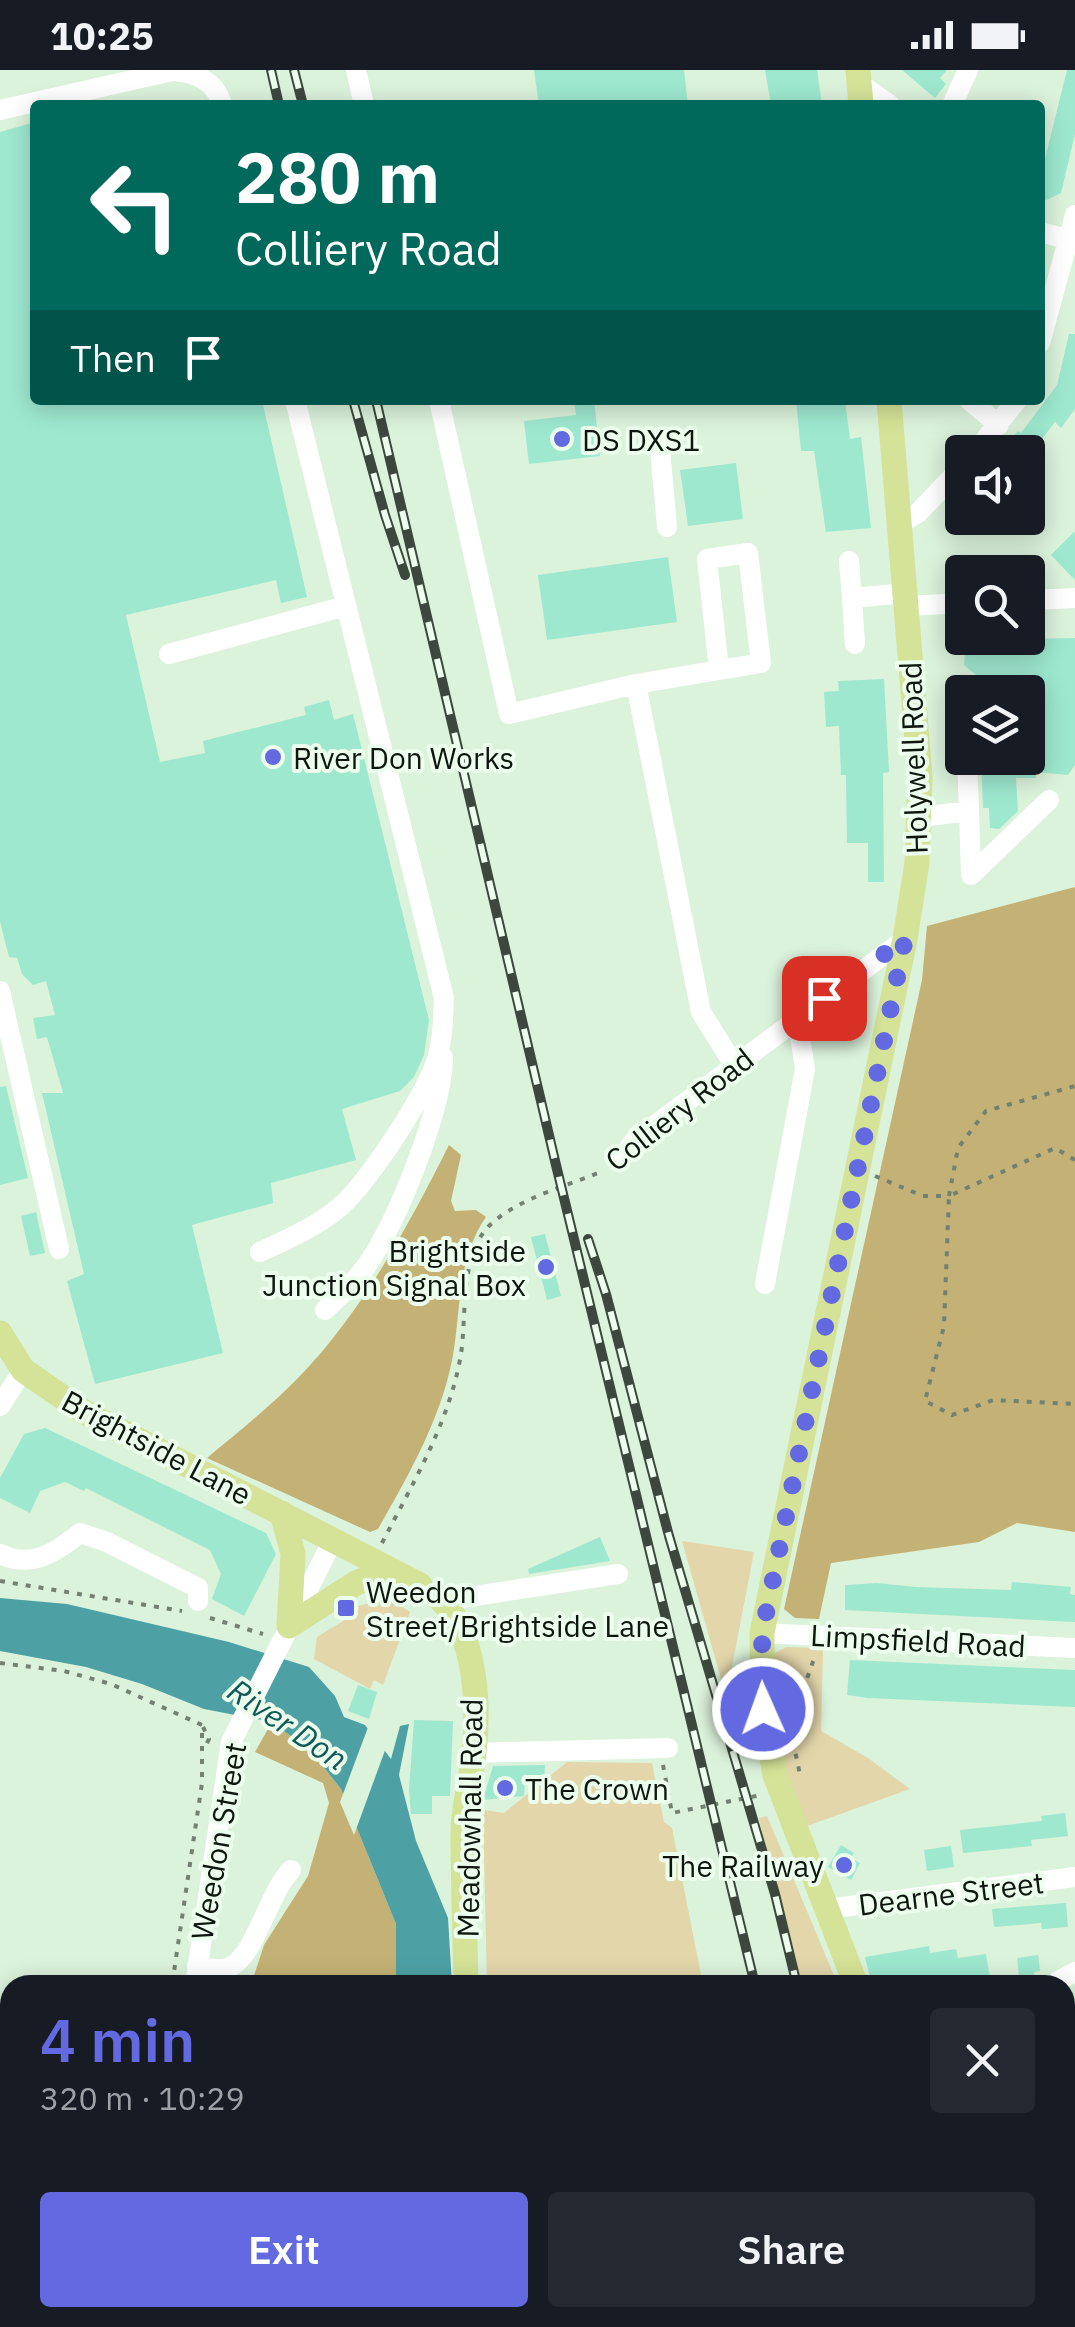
<!DOCTYPE html>
<html lang="en">
<head>
<meta charset="utf-8">
<style>
	body { margin:0; font-family:"IBM Plex Sans",sans-serif; background:#242831; color:#f1f3f6; height:100vh; display:flex; flex-direction:column; font-size:38px; white-space:nowrap }
	* { box-sizing:border-box; margin:0 }
	p { font-size:32px; color:#9ea1a6 }
	.icon { flex:none; width:55px; height:55px; fill:none; stroke:currentColor; stroke-width:2; stroke-linecap:round; stroke-linejoin:round }
	.map { position:relative; flex:1; overflow:hidden }
	.sheet { position:absolute; left:0px; top:1905px; width:1075px; height:352px; display:flex; flex-direction:column; background:#171b24; border-radius:30px 30px 0 0; box-shadow:0 5px 25px #0003 }
	.sheet>* { flex:none }
	.banner { position:absolute; left:30px; top:30px; width:1015px; height:305px; border-radius:10px; box-shadow:0 5px 25px #0003; background:#00695c; color:#fff; overflow:hidden }
	.tools { position:absolute; left:945px; top:365px; display:grid; gap:20px }
	.tools a { display:grid; place-items:center; width:100px; height:100px; border-radius:10px; background:#171b24; box-shadow:0 5px 25px #0003; font-size:50px }
	.pin { position:absolute; display:grid; place-items:center; width:85px; height:85px; color:#fff; margin:-42px; border-radius:20px; box-shadow:0 5px 15px #0006 }
	.me { position:absolute; width:110px; margin:-55px; rotate:358deg; stroke-linejoin:round; filter:drop-shadow(0 0 8px #0008) }
	.turn { display:flex; align-items:center; gap:35px; height:210px; padding:0 40px; font-size:45px }
	.turn .icon { width:130px; height:130px; stroke-width:2.5 }
	.turn b { display:block; font-size:70px; line-height:85px }
	.then { display:flex; align-items:center; height:95px; padding:0 40px; background:#0003; gap:20px; font-size:38px }
	.round { display:grid; place-items:center; flex:none; width:105px; height:105px; border-radius:10px; background:#242831 }
	.summary { display:flex; align-items:center; justify-content:space-between; height:170px; padding:0 40px }
	h1 { font-size:60px; font-weight:600; line-height:75px; color:#6269e1 }
	.button { display:flex; gap:20px; margin-top:auto; padding:20px 40px }
	.button a { flex:1; height:115px; border-radius:10px; background:#6269e1; color:#fff; font-size:40px; font-weight:600; line-height:115px; text-align:center }
	.button a+a { background:#242831; color:#f1f3f6 }
	.status { display:flex; justify-content:space-between; align-items:center; height:70px; padding:0 50px; background:#171b24; direction:ltr }
	.status svg { height:28px; fill:currentColor }
	.map>svg:first-child { display:block }
	.green { fill:#e3d6aa }
	.forest { fill:#c4b175 }
	.water { fill:#4da1a4 }
	.pier { fill:#dbf2db }
	.building { fill:#9ee8d0 }
	.lines { fill:none; stroke-linecap:round; stroke-linejoin:round }
	.path { stroke:#728172; stroke-width:4; stroke-dasharray:5 8; stroke-linecap:butt }
	.minor { stroke:#fff; stroke-width:20 }
	.major { stroke:#d4e397; stroke-width:25 }
	.rail-casing { stroke:#3c483d; stroke-width:10 }
	.rail { stroke:#ecfeec; stroke-width:6; stroke-dasharray:19; stroke-linecap:butt }
	.route { stroke:#6269e1; stroke-width:18; stroke-dasharray:0 32.4 }
	.poi-dot { fill:#6269e1; stroke:#ecfeec; stroke-width:4 }
	.labels { text-anchor:middle; dominant-baseline:central; stroke-width:8; stroke-linejoin:round; paint-order:stroke }
	.poi-label { font-size:30px; fill:#0e160f; stroke:#ecfeec; text-anchor:start }
	.street-label { font-size:30px; fill:#0e160f; stroke:#ecfeec }
	.water-label { font-size:32px; font-style:italic; fill:#10595b; stroke:#ecfeec }
</style>
</head>
<body>
<div class="status"><b>10:25</b><svg viewBox="0 0 49 12"><path d="M0 12V9h3v3zM5 12V6h3v6zM10 12V3h3v9zM15 12V0h3v12zM26 1h20v11H26zM47 4h2v5h-2z"/></svg></div>
<div class="map">
<svg width="1075" height="2257" viewBox="0 0 1075 2257">
	<rect width="100%" height="100%" fill="#dbf2db"/>
	<path class="green" d="M 682,1471 L 754,1482 L 729,1612 L 722,1612 Z
		M 385,1529 L 396,1532 L 410,1542 L 383,1615 L 374,1610 L 370,1619 L 314,1589 L 317,1567 L 348,1548 L 346,1544 L 358,1536 Z
		M 786,1577 L 823,1578 L 821,1661 L 868,1688 L 910,1719 L 807,1756 C 788,1714 759,1628 775,1583 Z
		M 567,1692 L 652,1693 L 664,1752 L 672,1758 L 703,1915 L 487,1915 L 483,1740 L 504,1743 Z
		M 767,1746 L 838,1915 L 799,1915 L 759,1748 Z
		M 6,2167 L 10,2172 L 10,2248 L 73,2248 L 81,2257 L 0,2257 L 0,2170 Z"/>
	<path class="forest" d="M 1075,817 L 1075,1462 L 1017,1453 L 979,1472 L 831,1493 L 819,1549 L 795,1548 L 784,1539 L 922,910 L 927,856 Z
		M 449,1075 L 461,1085 L 451,1131 L 455,1141 L 476,1140 L 486,1147 C 453,1195 463,1250 449,1304 C 435,1359 406,1410 378,1459 L 370,1462 L 207,1388 C 238,1362 271,1336 299,1307 C 363,1241 408,1156 449,1075 Z
		M 272,1652 L 311,1681 L 341,1719 L 396,1854 L 396,1915 L 251,1915 L 264,1875 L 308,1806 L 329,1733 L 323,1713 L 255,1682 Z
		M 189,2248 L 307,2248 L 303,2257 L 191,2257 Z"/>
	<path class="water" d="M 0,1528 L 67,1534 L 229,1572 L 309,1597 L 335,1626 L 344,1647 L 365,1655 L 391,1689 L 400,1656 L 409,1654 L 399,1705 L 416,1771 L 448,1848 L 452,1915 L 396,1915 L 396,1854 L 341,1719 L 311,1681 L 272,1652 L 204,1639 L 142,1614 L 86,1597 L 0,1581 Z"/>
	<path class="pier" d="M 370,1652 L 387,1675 L 354,1765 L 340,1732 Z"/>
	<path class="building" d="M 534,0 L 684,0 L 688,35 L 539,35 Z
		M 765,0 L 817,0 L 822,35 L 771,35 Z
		M 902,0 L 947,0 L 940,8 L 946,14 L 935,28 Z
		M 1067,0 L 1075,0 L 1075,64 L 1061,123 L 1040,133 L 1040,109 Z
		M 35,52 L 35,330 L 262,330 L 307,527 L 281,533 L 276,510 L 126,545 L 160,692 L 205,683 L 203,671 L 306,645 L 304,637 L 329,630 L 334,650 L 353,644 L 429,950 L 424,985 L 414,1007 L 400,1021 L 342,1039 L 356,1090 L 271,1113 L 273,1133 L 192,1155 L 223,1283 L 95,1314 L 67,1211 L 84,1204 L 42,1023 L 63,1023 L 47,967 L 37,969 L 33,948 L 55,945 L 46,911 L 33,915 L 22,904 L 17,888 L 9,887 L 0,851 L 0,62 Z
		M 1069,264 L 1075,264 L 1075,339 L 1061,358 L 1055,352 L 1032,382 L 1014,382 L 1005,376 L 1018,361 L 1021,363 L 1057,315 Z
		M 574,330 L 594,330 L 600,386 L 529,394 L 524,351 L 576,345 Z
		M 796,330 L 845,330 L 850,369 L 861,367 L 871,458 L 826,462 L 814,381 L 801,381 Z
		M 736,393 L 743,449 L 688,456 L 680,400 Z
		M 1075,461 L 1075,510 L 1051,485 Z
		M 668,487 L 677,552 L 547,570 L 538,505 Z
		M 1075,568 L 1075,695 L 1068,705 L 1036,702 L 1036,708 L 1016,708 L 1018,741 L 999,759 L 990,758 L 989,738 L 983,738 L 981,688 L 1028,688 L 1028,622 L 977,622 L 976,605 L 964,595 L 965,578 L 974,570 Z
		M 884,609 L 889,702 L 883,703 L 884,812 L 868,812 L 868,773 L 847,773 L 846,705 L 841,705 L 839,656 L 826,657 L 824,622 L 839,621 L 838,611 Z
		M 6,1016 L 28,1108 L 0,1115 L 0,1017 Z
		M 36,1142 L 45,1183 L 30,1186 L 21,1146 Z
		M 545,1164 L 561,1226 L 547,1230 L 531,1167 Z
		M 45,1358 L 266,1463 L 276,1484 L 244,1546 L 212,1529 L 221,1504 L 210,1480 L 86,1418 L 84,1421 L 65,1412 L 40,1421 L 30,1443 L 0,1428 L 0,1408 L 24,1364 Z
		M 600,1467 L 610,1491 L 529,1504 L 528,1499 Z
		M 1012,1512 L 1071,1517 L 1070,1524 L 1075,1525 L 1075,1552 L 845,1540 L 845,1515 L 877,1513 L 916,1517 L 1011,1520 Z
		M 850,1590 L 1075,1600 L 1075,1637 L 868,1628 L 847,1625 Z
		M 358,1615 L 377,1622 L 369,1649 L 348,1641 Z
		M 414,1650 L 453,1651 L 450,1726 L 432,1726 L 432,1744 L 411,1744 L 409,1720 Z
		M 545,1695 L 544,1710 L 525,1709 L 524,1726 L 483,1730 L 493,1696 Z
		M 1065,1743 L 1068,1766 L 1031,1770 L 1032,1776 L 963,1783 L 960,1760 L 1042,1751 L 1041,1746 Z
		M 841,1775 L 854,1783 L 851,1788 L 860,1793 L 851,1810 L 828,1797 Z
		M 951,1776 L 954,1797 L 927,1801 L 924,1780 Z
		M 1066,1833 L 1068,1857 L 1042,1859 L 1041,1853 L 994,1857 L 992,1839 Z
		M 929,1876 L 930,1883 L 956,1879 L 958,1888 L 986,1884 L 990,1907 L 968,1910 L 969,1915 L 924,1915 L 922,1907 L 872,1915 L 865,1887 Z
		M 1038,1885 L 1040,1901 L 1034,1902 L 1035,1915 L 1020,1915 L 1017,1888 Z"/>
	<g class="lines">
		<path class="path" d="M 1075,1090 L 1055,1078 L 949,1126 L 944,1256 L 925,1331 L 952,1345 L 993,1330 L 1075,1334
			M 875,1106 L 923,1126 L 949,1126 L 958,1078 L 986,1041 L 1075,1016
			M 382,1473 C 413,1413 450,1351 461,1284 C 467,1244 459,1182 492,1153 C 522,1127 567,1116 603,1101
			M 0,1511 L 182,1541
			M 210,1548 L 263,1564
			M 0,1593 L 64,1601 L 111,1614 L 202,1655 L 202,1713 L 172,1915
			M 203,1657 L 209,1669 L 204,1679
			M 790,1657 L 815,1586
			M 793,1671 L 800,1705
			M 663,1695 L 672,1743 L 761,1725
			M 196,2248 L 198,2257"/>
		<path class="minor" d="M 356,0 L 364,35
			M 859,13 L 890,35
			M 952,35 L 968,0
			M 0,40 L 172,1 C 195,2 216,11 222,35
			M 1040,162 L 1075,171
			M 1040,273 L 1075,145
			M 439,330 L 509,644 L 636,614 L 701,942 L 734,995
			M 969,330 L 999,355
			M 659,367 L 667,457
			M 975,382 L 1017,330
			M 901,453 L 918,443 L 962,397
			M 849,491 L 852,528
			M 1028,530 L 1075,528
			M 907,536 L 962,533
			M 855,574 L 852,528 L 906,523
			M 169,584 L 346,536
			M 636,614 L 761,593 L 748,483 L 707,489 L 719,600
			M 969,741 L 971,805
			M 920,747 L 969,741 L 967,688
			M 971,805 L 1049,730
			M 0,921 L 59,1179
			M 618,1092 L 635,1070 L 905,869
			M 260,1182 C 288,1169 316,1157 340,1137 C 369,1111 425,1026 437,989 C 443,969 443,949 444,928 L 295,330
			M 765,1214 L 805,999 L 797,947
			M 325,1240 C 340,1226 355,1212 367,1195 C 397,1154 443,1037 443,987
			M 0,1336 L 23,1300
			M 0,1484 C 31,1499 55,1483 80,1463 L 107,1472 L 198,1518 L 198,1531
			M 443,1531 L 618,1504
			M 762,1563 L 1075,1578
			M 474,1683 L 668,1678
			M 827,1839 L 1075,1807
			M 197,1896 C 208,1898 220,1902 230,1897 C 255,1886 268,1824 291,1800
			M 1056,1912 L 1075,1902
			M 195,1915 L 231,1672 L 333,1470
			M 1065,1983 L 1075,1982
			M 0,2141 L 10,2136
			M 1065,2170 L 1075,2169
			M 569,2248 L 570,2257
			M 628,2257 L 664,2248"/>
		<path class="major" d="M 858,0 L 861,35
			M 0,1263 L 23,1300 L 84,1342 L 420,1515
			M 282,1443 L 293,1484 L 289,1556
			M 440,1529 C 477,1565 479,1636 474,1684 C 471,1709 464,1735 463,1760 C 463,1812 465,1864 466,1915
			M 289,1556 L 356,1513 L 390,1500
			M 856,1915 L 775,1705 L 763,1639 L 762,1563 L 905,869 L 917,793 L 920,707 L 889,330
			M 417,2248 L 420,2257
			M 957,2248 L 958,2257"/>
		<defs>
			<path id="rail" d="M 271,0 L 279,35
				M 294,0 L 303,35
				M 353,330 L 385,445 L 405,505
				M 376,330 L 556,1095 L 755,1915
				M 588,1169 L 606,1224 L 669,1466 L 775,1824 L 797,1915
				M 837,2248 L 840,2257
				M 864,2248 L 866,2257"/>
		</defs>
		<use href="#rail" class="rail-casing"/>
		<use href="#rail" class="rail"/>
	</g>
	<g class="lines">
		<path class="route" d="M 763,1639 L 762,1563 L 905,869 L 824,928"/>
	</g>
	<g class="poi-dot">
		<circle cx="562" cy="369" r="10"/>
		<circle cx="273" cy="687" r="10"/>
		<circle cx="546" cy="1197" r="10"/>
		<rect x="336" y="1528" width="20" height="20" rx="5"/>
		<circle cx="505" cy="1718" r="10"/>
		<circle cx="844" cy="1795" r="10"/>
	</g>
	<g class="labels">
		<g class="poi-label">
			<text x="582" y="369">DS DXS1</text>
			<text x="293" y="687">River Don Works</text>
			<text x="526" y="1180" text-anchor="end">Brightside<tspan x="526" dy="34">Junction Signal Box</tspan></text>
			<text x="366" y="1521">Weedon<tspan x="366" dy="34">Street/Brightside Lane</tspan></text>
			<text x="525" y="1718">The Crown</text>
			<text x="824" y="1795" text-anchor="end">The Railway</text>
		</g>
		<g class="street-label">
			<text transform="translate(913 688) rotate(-92)">Holywell Road</text>
			<text transform="translate(679 1039) rotate(-38)">Colliery Road</text>
			<text transform="translate(157 1377) rotate(28)">Brightside Lane</text>
			<text transform="translate(918 1570) rotate(3)">Limpsfield Road</text>
			<text transform="translate(469 1748) rotate(-89)">Meadowhall Road</text>
			<text transform="translate(218 1771) rotate(-80)">Weedon Street</text>
			<text transform="translate(951 1823) rotate(-7)">Dearne Street</text>
		</g>
		<g class="water-label">
			<text transform="translate(288 1654) rotate(34)">River Don</text>
		</g>
	</g>
</svg>
<div class="tools">
<a><svg class="icon" aria-label="sound" viewBox="0 0 24 24"><path d="M4 9h4l5-4v14l-5-4H4zM17 9q2 3 0 6"/></svg></a>
<a><svg class="icon" aria-label="search" viewBox="0 0 24 24"><circle cx="10" cy="10" r="6"/><path d="M15 15l6 6"/></svg></a>
<a><svg class="icon" aria-label="layers" viewBox="0 0 24 24"><path d="M12 4l9 5-9 5-9-5zM3 14l9 5 9-5"/></svg></a>
</div>
<div class="pin" style="left:824px;top:928px;background:#d93025"><svg class="icon" aria-label="arrive" viewBox="0 0 24 24"><path d="M6 21V4h12l-3 4 3 4H6"/></svg></div>
<svg class="me" style="left:763px;top:1639px" viewBox="-20 -20 40 40"><circle r="17" fill="#6269e1" stroke="#fff" stroke-width="3"/><path d="M0-11L8 9 0 5-8 9z" fill="#fff"/></svg>
<div class="banner">
<div class="turn"><svg class="icon" aria-label="left" viewBox="0 0 24 24"><path d="M17 20v-9H6M10 6l-5 5 5 5"/></svg><div><b>280 m</b>Colliery Road</div></div>
<div class="then">Then<svg class="icon" aria-label="arrive" viewBox="0 0 24 24"><path d="M6 21V4h12l-3 4 3 4H6"/></svg></div>
</div>
<section class="sheet">
<div class="summary"><div><h1>4 min</h1><p>320 m · 10:29</p></div><a class="round"><svg class="icon" aria-label="close" viewBox="0 0 24 24"><path d="M6 6l12 12M18 6L6 18"/></svg></a></div>
<div class="button"><a>Exit</a><a>Share</a></div>
</section>
</div>
</body>
</html>
